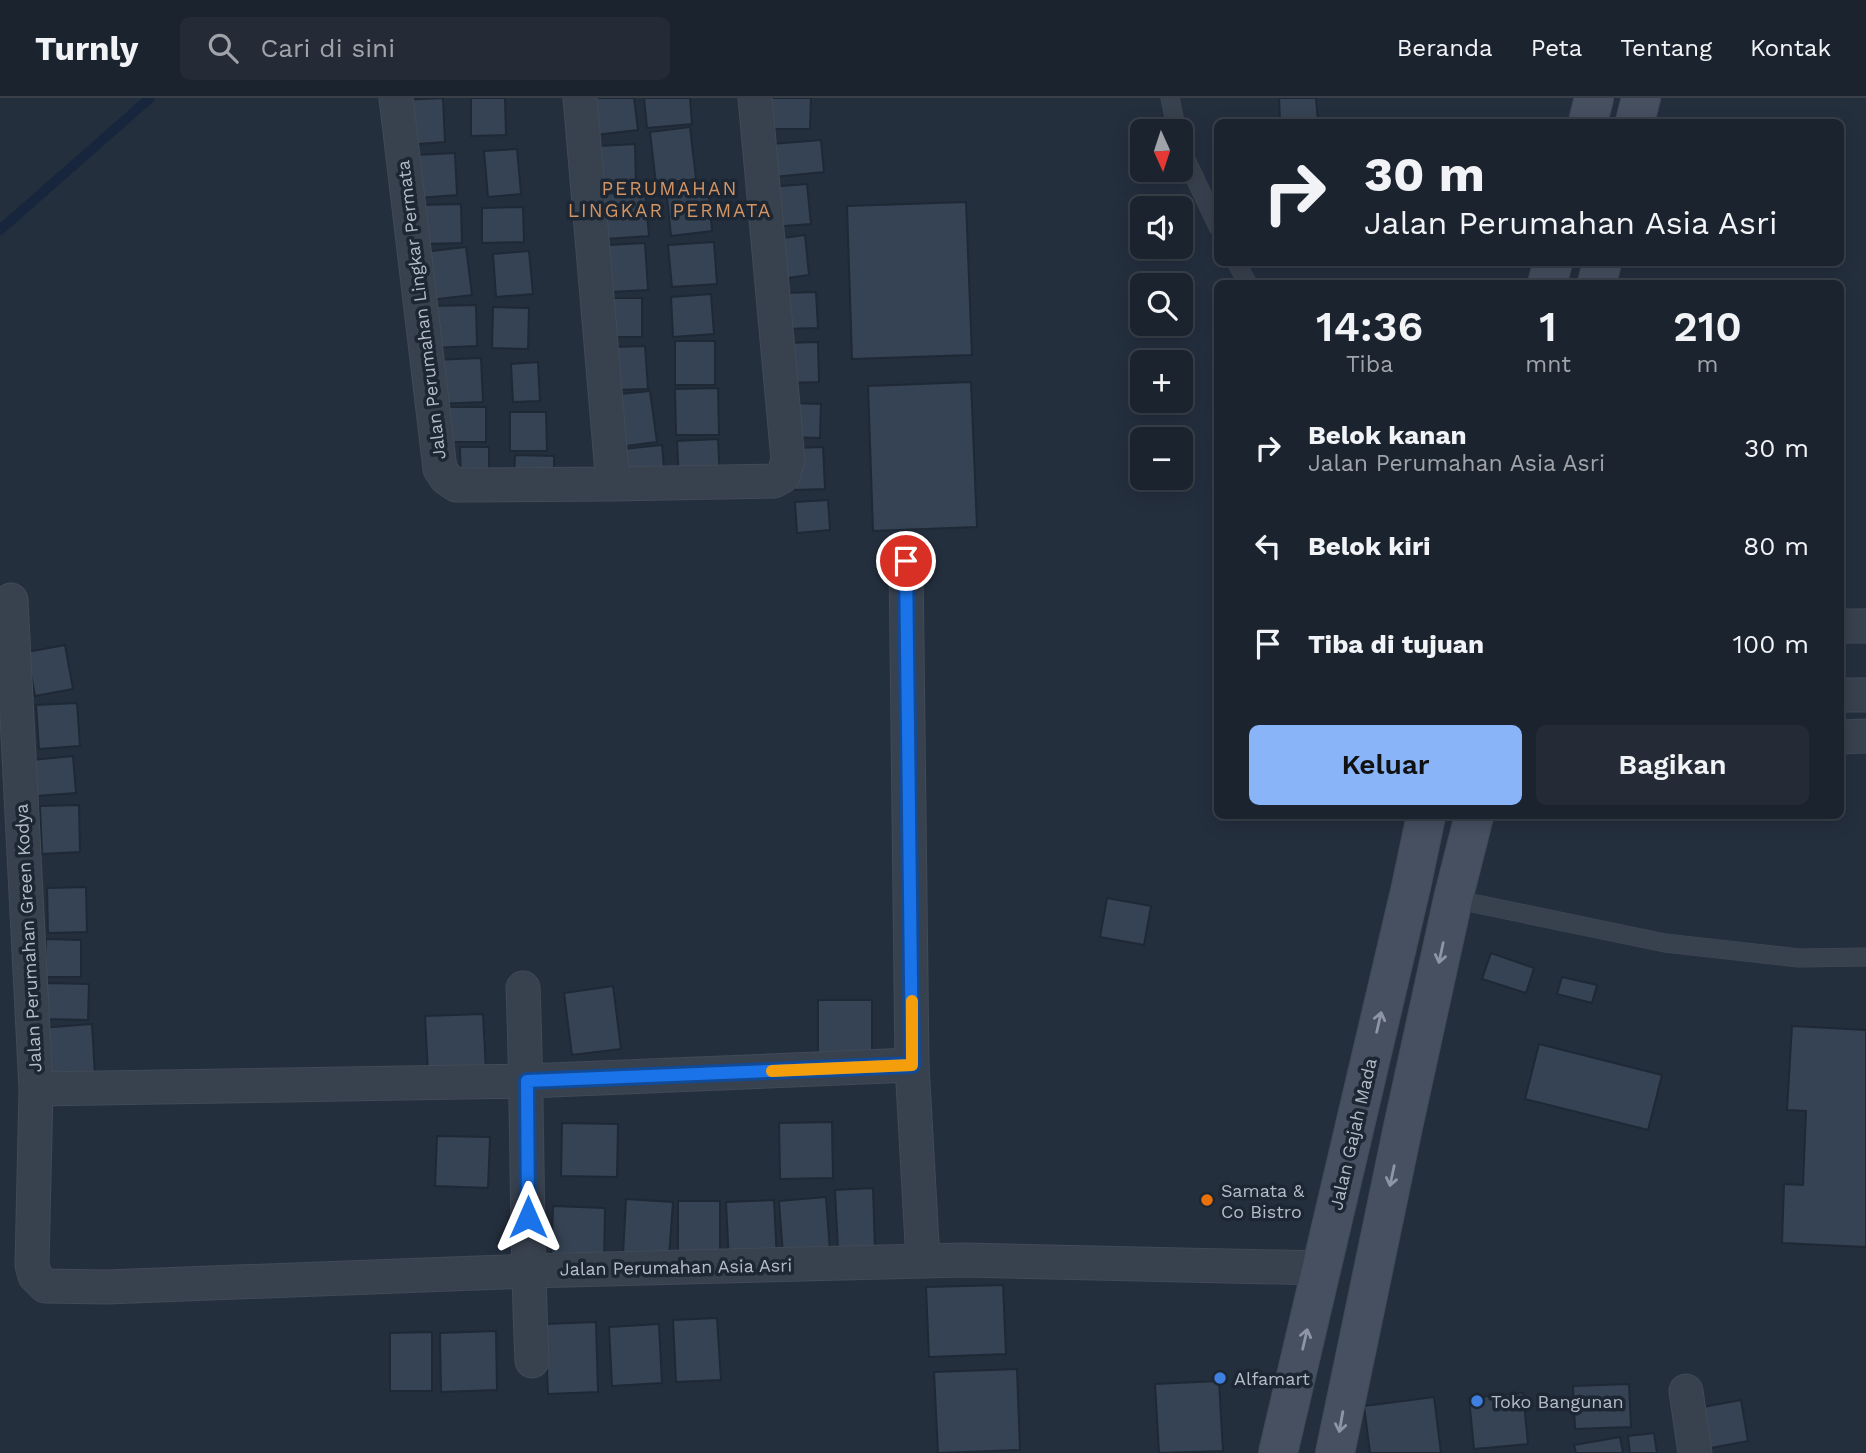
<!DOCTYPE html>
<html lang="id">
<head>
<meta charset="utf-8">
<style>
	body { margin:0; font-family:"Work Sans",sans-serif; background:#242b36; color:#f1f3f6; height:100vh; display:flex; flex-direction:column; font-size:26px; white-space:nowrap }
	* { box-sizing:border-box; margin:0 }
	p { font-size:23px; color:#a0a4aa }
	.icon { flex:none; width:38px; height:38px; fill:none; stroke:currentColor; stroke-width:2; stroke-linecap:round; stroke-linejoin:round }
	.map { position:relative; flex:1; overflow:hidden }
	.drawer { position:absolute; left:1214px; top:182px; width:630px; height:539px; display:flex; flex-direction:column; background:#1b232e; border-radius:10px; box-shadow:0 4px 18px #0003,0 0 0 2px #39404a }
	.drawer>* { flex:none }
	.guide { position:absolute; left:1214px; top:21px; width:630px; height:147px; border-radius:10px; box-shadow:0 4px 18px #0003,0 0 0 2px #39404a; background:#1b232e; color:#f1f3f6; overflow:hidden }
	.needle { width:46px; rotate:177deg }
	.controls { position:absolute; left:1130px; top:21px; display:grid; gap:14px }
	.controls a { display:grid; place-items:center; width:63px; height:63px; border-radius:10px; background:#1b232e; box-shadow:0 4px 18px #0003,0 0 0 2px #39404a; font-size:35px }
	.pin { position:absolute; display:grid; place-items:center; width:60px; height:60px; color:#fff; margin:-30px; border:4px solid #fff; border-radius:50%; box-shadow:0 2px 7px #0007 }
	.me { position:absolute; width:77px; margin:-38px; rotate:0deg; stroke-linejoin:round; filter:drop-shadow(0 0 5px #0008) }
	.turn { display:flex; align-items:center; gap:24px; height:147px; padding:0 35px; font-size:32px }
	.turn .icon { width:91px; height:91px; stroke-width:2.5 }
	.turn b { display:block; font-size:49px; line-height:60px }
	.eta { display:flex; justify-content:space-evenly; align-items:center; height:119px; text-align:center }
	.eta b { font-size:42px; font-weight:600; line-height:49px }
	.cta { display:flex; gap:14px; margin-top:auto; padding:14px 35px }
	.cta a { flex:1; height:80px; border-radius:10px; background:#8ab4f8; color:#111; font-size:28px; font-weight:600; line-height:80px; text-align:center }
	.cta a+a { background:#242b36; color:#f1f3f6 }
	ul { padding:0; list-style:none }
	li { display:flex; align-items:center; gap:21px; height:98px; padding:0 35px }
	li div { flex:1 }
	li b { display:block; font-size:26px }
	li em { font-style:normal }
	header { display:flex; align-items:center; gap:42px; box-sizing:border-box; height:98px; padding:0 35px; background:#1b232e; border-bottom:2px solid #39404a }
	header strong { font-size:33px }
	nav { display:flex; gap:38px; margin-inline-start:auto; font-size:24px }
	.search { width:490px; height:63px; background:#242b36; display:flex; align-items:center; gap:18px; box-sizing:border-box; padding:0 24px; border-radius:10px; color:#a0a4aa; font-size:26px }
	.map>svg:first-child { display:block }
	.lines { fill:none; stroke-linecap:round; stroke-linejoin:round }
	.stream { stroke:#17263c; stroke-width:10 }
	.building { fill:#364354; stroke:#1f2835; stroke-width:2 }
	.lane-casing { stroke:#414a57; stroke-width:19 }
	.street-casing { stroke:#414a57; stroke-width:35 }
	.secondary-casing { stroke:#414a57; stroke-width:40 }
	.lane { stroke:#38414e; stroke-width:18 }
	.street { stroke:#38414e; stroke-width:33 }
	.secondary { stroke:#465061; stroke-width:38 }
	.oneway { stroke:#8e96a5 }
	.route-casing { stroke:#114b97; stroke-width:18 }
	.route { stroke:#1a73e8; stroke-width:12 }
	.slow { stroke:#f59e0b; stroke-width:12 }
	.food-dot { fill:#e8710a; stroke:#1d2633; stroke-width:2.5 }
	.shop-dot { fill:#3f7fe0; stroke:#1d2633; stroke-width:2.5 }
	.labels { text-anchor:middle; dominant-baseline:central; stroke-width:7; stroke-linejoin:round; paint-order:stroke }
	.street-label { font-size:18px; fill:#b4bcc9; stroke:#1d2633 }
	.poi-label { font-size:18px; fill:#b4bcc9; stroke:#1d2633; text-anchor:start }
	.neighbourhood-label { font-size:19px; letter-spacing:2px; fill:#d59563; stroke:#1d2633 }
</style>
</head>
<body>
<header>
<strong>Turnly</strong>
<div class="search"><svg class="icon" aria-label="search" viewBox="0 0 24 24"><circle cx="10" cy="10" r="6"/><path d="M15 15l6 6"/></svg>Cari di sini</div>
<nav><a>Beranda</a><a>Peta</a><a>Tentang</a><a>Kontak</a></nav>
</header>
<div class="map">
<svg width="1866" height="1355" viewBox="0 0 1866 1355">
	<rect width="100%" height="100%" fill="#242f3e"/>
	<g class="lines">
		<path class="stream" d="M 0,132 L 150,0"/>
	</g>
	<path class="building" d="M 443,0 L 445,44 L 405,47 L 402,2 Z
		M 471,0 L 505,0 L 506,37 L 471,38 Z
		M 590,0 L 634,0 L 638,32 L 595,37 Z
		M 644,0 L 690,0 L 692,26 L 647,30 Z
		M 765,0 L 811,0 L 810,31 L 765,31 Z
		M 1279,0 L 1316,0 L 1318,24 L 1280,24 Z
		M 690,29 L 696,81 L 656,86 L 650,34 Z
		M 821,42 L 824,74 L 774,79 L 771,46 Z
		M 635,46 L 636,89 L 602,90 L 599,48 Z
		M 517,51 L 521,96 L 488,99 L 484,53 Z
		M 455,55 L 457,97 L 418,100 L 416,57 Z
		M 708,85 L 712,133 L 671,138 L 666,90 Z
		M 807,86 L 811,126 L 771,129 L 768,89 Z
		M 645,93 L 649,138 L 606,141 L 602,96 Z
		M 966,104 L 972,257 L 852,261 L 847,108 Z
		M 461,106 L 462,145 L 421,146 L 420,107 Z
		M 523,109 L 524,144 L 482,145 L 482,110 Z
		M 805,137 L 809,177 L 781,181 L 775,141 Z
		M 714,144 L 717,186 L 672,189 L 668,147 Z
		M 645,145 L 648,192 L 611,194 L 608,147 Z
		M 466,149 L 472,197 L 430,202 L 423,154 Z
		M 529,153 L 533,196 L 496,199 L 493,156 Z
		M 816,194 L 818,230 L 784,231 L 783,195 Z
		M 711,196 L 714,236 L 673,239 L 671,199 Z
		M 604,200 L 642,200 L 642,239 L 604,239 Z
		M 476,207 L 477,248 L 432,250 L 431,208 Z
		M 493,209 L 529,210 L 528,251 L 492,250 Z
		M 675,243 L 715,243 L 715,287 L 675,287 Z
		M 818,244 L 819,284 L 786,285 L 784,245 Z
		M 645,248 L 648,291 L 615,292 L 613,249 Z
		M 481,260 L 483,304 L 436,306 L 433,262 Z
		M 538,264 L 540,303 L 513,304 L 511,266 Z
		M 971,284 L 977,429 L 873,433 L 868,288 Z
		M 718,290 L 719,337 L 676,337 L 675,291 Z
		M 650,293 L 657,344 L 618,349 L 611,297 Z
		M 789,305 L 821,306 L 820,340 L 787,339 Z
		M 449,309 L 486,309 L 486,344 L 449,344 Z
		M 510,314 L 546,314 L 547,353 L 510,353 Z
		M 718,341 L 720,381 L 679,383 L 677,343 Z
		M 662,347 L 665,382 L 626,384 L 623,351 Z
		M 460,349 L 489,349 L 489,384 L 461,385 Z
		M 823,349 L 825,391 L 795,392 L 793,350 Z
		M 515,357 L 554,358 L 554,383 L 514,382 Z
		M 828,402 L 830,432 L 797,435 L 795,404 Z
		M 65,547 L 73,591 L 35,598 L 27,554 Z
		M 77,605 L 80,648 L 39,651 L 36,607 Z
		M 73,658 L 76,695 L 36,698 L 32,662 Z
		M 79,707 L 80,754 L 42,756 L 40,708 Z
		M 86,789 L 87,834 L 48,835 L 47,790 Z
		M 1107,800 L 1151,808 L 1144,847 L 1100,839 Z
		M 46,841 L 81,842 L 81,879 L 45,879 Z
		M 1491,855 L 1534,870 L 1526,895 L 1482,881 Z
		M 1562,879 L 1597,887 L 1592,905 L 1557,896 Z
		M 47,885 L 89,886 L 88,922 L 46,921 Z
		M 613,888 L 621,951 L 572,957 L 564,895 Z
		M 818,902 L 872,902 L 872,963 L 818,963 Z
		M 483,916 L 486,972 L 428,974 L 425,918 Z
		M 92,926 L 95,977 L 43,981 L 40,930 Z
		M 1792,928 L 1866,932 L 1866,1149 L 1782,1145 L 1784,1086 L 1803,1087 L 1806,1013 L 1787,1012 Z
		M 1539,946 L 1662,977 L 1648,1032 L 1525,1001 Z
		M 832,1024 L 833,1080 L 780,1081 L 779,1025 Z
		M 562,1025 L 618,1026 L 617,1079 L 561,1078 Z
		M 437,1038 L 490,1039 L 488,1090 L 435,1088 Z
		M 873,1090 L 875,1151 L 838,1152 L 835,1092 Z
		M 826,1099 L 830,1153 L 783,1157 L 779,1103 Z
		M 626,1101 L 673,1104 L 669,1159 L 623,1156 Z
		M 774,1102 L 777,1163 L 729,1165 L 726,1104 Z
		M 678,1103 L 720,1103 L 720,1162 L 678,1162 Z
		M 553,1108 L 605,1110 L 604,1169 L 551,1167 Z
		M 1003,1187 L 1006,1256 L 929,1259 L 926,1189 Z
		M 717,1220 L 721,1282 L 676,1284 L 673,1222 Z
		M 596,1224 L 598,1294 L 548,1296 L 545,1226 Z
		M 659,1226 L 662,1285 L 612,1288 L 609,1229 Z
		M 496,1233 L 497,1292 L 441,1294 L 440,1235 Z
		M 432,1234 L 432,1293 L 390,1293 L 390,1235 Z
		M 1017,1271 L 1020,1352 L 938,1355 L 934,1274 Z
		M 1219,1283 L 1223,1353 L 1159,1355 L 1155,1286 Z
		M 1629,1286 L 1631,1329 L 1575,1331 L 1573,1288 Z
		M 1523,1295 L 1528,1346 L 1474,1351 L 1469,1300 Z
		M 1434,1299 L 1441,1355 L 1370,1355 L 1364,1308 Z
		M 1741,1302 L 1748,1343 L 1700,1352 L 1692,1311 Z
		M 1654,1335 L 1657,1355 L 1630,1355 L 1628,1338 Z
		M 1620,1339 L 1623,1355 L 1576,1355 L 1574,1347 Z"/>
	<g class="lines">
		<defs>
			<path id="lane" d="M 1170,0 L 1177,33
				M 1181,51 L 1218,129
				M 1236,164 L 1248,186
				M 1453,801 L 1665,845 L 1799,860 L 1866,859"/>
			<path id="street" d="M 396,0 L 440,371 L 446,380 L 456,387 L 613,386
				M 580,0 L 613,386 L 774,383 L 783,378 L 788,362 L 755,0
				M 906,463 L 912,967 L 923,1163
				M 11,502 L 36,991 L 32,1167 L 35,1178 L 45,1188 L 107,1189 L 528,1173 L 965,1162 L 1321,1170
				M 1841,528 L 1866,528
				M 1841,597 L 1866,597
				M 1841,639 L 1866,638
				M 523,890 C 528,1015 526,1139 532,1263
				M 36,991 L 527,983 L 912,967
				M 1686,1293 L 1695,1355"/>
			<path id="secondary" d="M 1588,24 L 1594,0
				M 1635,24 L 1641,0
				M 1547,186 L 1553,164
				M 1597,186 L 1602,164
				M 1278,1355 L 1411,789 L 1426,718
				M 1335,1355 L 1403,1029 L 1453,801 L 1474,718"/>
		</defs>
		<use href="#lane" class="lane-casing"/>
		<use href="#street" class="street-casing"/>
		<use href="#secondary" class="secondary-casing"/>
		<use href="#lane" class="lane"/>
		<use href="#street" class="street"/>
		<use href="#secondary" class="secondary"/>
	</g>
	<defs><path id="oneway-shaft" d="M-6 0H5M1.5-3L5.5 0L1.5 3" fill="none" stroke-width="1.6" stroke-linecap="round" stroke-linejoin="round" transform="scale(1.75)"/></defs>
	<g class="oneway">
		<use href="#oneway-shaft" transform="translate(1441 855) rotate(102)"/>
		<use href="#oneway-shaft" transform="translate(1379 924) rotate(-77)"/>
		<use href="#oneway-shaft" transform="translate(1392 1078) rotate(102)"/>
		<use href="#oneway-shaft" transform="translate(1305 1241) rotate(-77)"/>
		<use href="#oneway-shaft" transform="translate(1341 1324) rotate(100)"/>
	</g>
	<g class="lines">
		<defs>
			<path id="route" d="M 528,1119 L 527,983 L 912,967 L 906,463"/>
		</defs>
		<use href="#route" class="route-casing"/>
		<use href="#route" class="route"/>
		<path class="slow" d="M 772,973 L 912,967 L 912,903"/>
	</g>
	<circle class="food-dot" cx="1207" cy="1102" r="7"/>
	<g class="shop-dot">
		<circle cx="1220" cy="1280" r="7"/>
		<circle cx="1477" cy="1303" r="7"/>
	</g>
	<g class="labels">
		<g class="street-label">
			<text transform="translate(421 212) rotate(-97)">Jalan Perumahan Lingkar Permata</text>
			<text transform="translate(28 840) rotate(-93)">Jalan Perumahan Green Kodya</text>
			<text transform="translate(1353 1036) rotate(-77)">Jalan Gajah Mada</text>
			<text transform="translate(676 1169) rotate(-1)">Jalan Perumahan Asia Asri</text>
		</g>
		<g class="poi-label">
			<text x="1221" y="1092">Samata &amp;<tspan x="1221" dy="21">Co Bistro</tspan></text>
			<text x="1234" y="1280">Alfamart</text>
			<text x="1491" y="1303">Toko Bangunan</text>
		</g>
		<g class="neighbourhood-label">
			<text x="670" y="90">PERUMAHAN<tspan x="670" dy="22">LINGKAR PERMATA</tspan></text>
		</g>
	</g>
</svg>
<div class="controls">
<a><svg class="needle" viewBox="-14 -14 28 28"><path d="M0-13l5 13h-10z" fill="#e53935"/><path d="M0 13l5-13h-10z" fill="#a0a4aa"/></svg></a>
<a><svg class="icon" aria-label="sound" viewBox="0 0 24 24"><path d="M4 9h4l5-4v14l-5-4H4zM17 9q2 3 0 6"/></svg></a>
<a><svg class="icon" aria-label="search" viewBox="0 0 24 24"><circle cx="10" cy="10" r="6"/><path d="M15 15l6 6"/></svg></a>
<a>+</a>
<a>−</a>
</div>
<div class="pin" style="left:906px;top:463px;background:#d93025"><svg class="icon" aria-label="arrive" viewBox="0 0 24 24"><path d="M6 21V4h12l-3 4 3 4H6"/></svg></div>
<svg class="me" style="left:528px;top:1119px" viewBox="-20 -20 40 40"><path d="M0-17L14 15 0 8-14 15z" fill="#1a73e8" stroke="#fff" stroke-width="4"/></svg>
<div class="guide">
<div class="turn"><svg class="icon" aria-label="right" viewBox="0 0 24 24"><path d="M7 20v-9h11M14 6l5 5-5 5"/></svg><div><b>30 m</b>Jalan Perumahan Asia Asri</div></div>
</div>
<section class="drawer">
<div class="eta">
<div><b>14:36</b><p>Tiba</p></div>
<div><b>1</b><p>mnt</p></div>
<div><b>210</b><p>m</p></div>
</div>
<ul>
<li><svg class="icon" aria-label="right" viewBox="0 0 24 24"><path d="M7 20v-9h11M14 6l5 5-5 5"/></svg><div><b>Belok kanan</b><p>Jalan Perumahan Asia Asri</p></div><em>30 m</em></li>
<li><svg class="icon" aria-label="left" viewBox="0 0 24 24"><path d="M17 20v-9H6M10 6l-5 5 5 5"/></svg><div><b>Belok kiri</b></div><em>80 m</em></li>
<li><svg class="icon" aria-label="arrive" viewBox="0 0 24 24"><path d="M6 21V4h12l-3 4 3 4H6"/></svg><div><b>Tiba di tujuan</b></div><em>100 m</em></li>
</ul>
<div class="cta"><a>Keluar</a><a>Bagikan</a></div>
</section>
</div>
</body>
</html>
